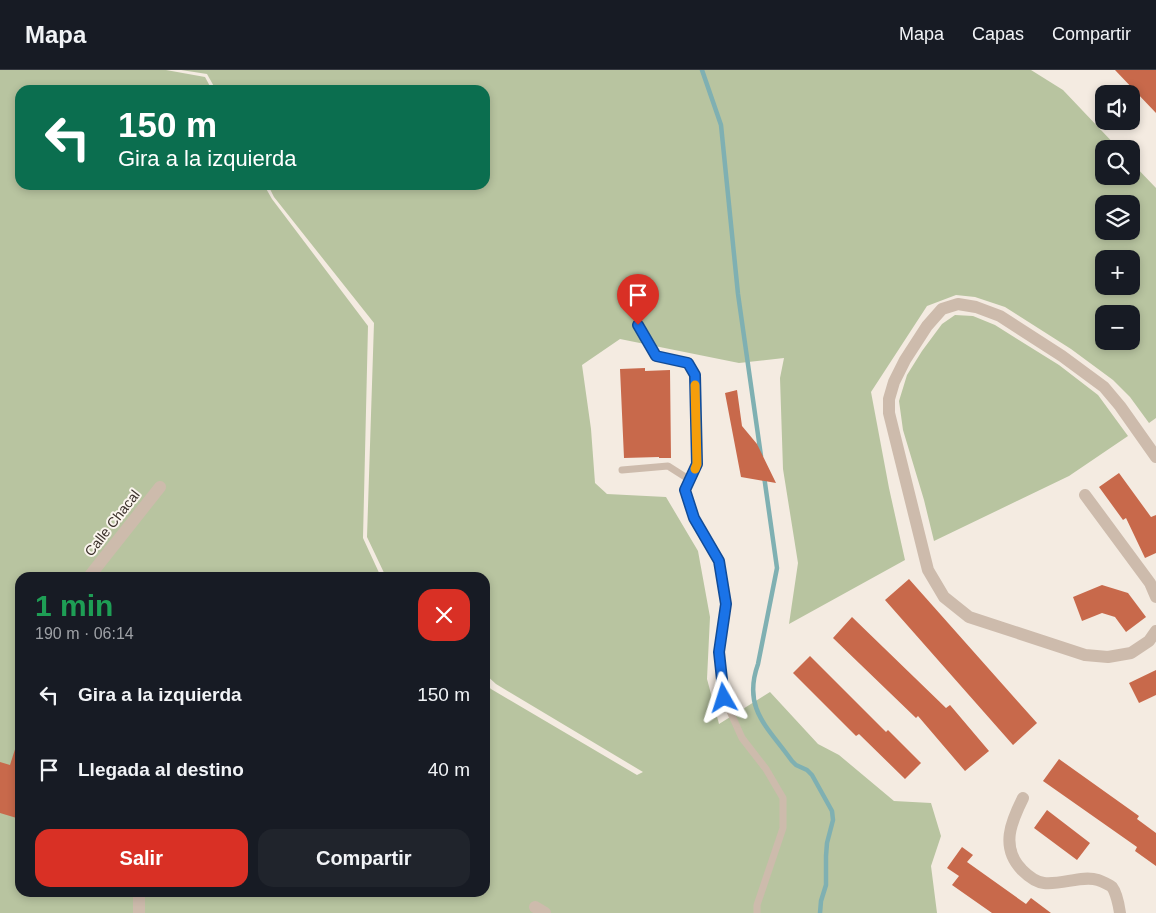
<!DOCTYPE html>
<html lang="es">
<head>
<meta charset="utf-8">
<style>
	body { margin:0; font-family:Arial,sans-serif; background:#20242c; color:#f1f3f6; height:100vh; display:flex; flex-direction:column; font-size:19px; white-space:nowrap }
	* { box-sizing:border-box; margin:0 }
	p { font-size:16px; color:#9ea1a6 }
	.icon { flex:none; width:28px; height:28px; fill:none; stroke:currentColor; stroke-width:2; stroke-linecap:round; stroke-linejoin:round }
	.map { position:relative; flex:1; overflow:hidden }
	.sheet { position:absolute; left:15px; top:502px; width:475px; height:325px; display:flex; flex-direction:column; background:#171b24; border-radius:15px; box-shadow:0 2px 8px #0003 }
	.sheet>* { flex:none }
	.guide { position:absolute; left:15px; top:15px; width:475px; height:105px; border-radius:15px; box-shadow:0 2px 8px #0003; background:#0b6e4f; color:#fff; overflow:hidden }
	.controls { position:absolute; left:1095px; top:15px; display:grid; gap:10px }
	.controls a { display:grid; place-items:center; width:45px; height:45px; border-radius:10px; background:#171b24; box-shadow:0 2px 8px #0003; font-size:25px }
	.pin { position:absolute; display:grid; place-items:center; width:42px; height:42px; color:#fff; margin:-51px -21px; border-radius:50% 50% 50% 0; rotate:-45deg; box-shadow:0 0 5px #0007 }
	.pin .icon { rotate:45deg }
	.me { position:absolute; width:55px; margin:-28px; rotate:354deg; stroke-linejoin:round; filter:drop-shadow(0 0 4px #0008) }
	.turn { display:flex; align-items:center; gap:18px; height:105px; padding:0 20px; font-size:22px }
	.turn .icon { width:65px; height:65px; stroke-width:2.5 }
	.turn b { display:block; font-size:35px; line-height:42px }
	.round { display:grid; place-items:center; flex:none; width:52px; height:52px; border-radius:15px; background:#20242c }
	.summary { display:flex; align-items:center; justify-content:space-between; height:85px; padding:0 20px }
	h1 { font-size:30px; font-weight:700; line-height:38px; color:#1e9e55 }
	.primary-button { display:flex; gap:10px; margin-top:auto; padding:10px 20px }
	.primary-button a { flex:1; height:58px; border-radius:15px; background:#d93025; color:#fff; font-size:20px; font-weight:700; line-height:58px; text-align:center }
	.primary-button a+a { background:#20242c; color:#f1f3f6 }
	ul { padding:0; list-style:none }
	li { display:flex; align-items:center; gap:15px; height:75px; padding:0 20px }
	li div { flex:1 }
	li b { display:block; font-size:19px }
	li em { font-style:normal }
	header { display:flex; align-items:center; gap:30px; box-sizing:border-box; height:70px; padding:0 25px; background:#171b24; border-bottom:1px solid #363941 }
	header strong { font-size:24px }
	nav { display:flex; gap:28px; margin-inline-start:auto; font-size:18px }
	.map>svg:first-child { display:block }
	.green { fill:#b8c4a0; fill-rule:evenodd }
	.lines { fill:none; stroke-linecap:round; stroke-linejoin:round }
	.stream { stroke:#7fb0b2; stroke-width:4.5 }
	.building { fill:#c8694b }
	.lane { stroke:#cdbbac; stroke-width:7 }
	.street { stroke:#cdbbac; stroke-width:12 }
	.route-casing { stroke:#114b97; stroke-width:12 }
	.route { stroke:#1a73e8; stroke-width:9 }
	.slow { stroke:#f59e0b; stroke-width:9 }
	.labels { text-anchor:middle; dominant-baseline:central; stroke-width:4; stroke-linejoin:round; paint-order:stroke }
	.street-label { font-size:14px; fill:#3b302b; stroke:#fbf5ee }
</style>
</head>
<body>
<header>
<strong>Mapa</strong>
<nav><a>Mapa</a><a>Capas</a><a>Compartir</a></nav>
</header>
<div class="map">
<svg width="1156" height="843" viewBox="0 0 1156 843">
	<rect width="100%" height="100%" fill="#f4ebe1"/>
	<path class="green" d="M 0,0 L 166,0 L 205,7 L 212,20 L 20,20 L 20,115 L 264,115 L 272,129 L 368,256 L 363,468 L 381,507 L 20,508 L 20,822 L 485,822 L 485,613 L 491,619 L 637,705 L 643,702 L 496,614 L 485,604 L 485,508 L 386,507 L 367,467 L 374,253 L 274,127 L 268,115 L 485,115 L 485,20 L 216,20 L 207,4 L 181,0 L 1031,0 L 1063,20 L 1119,79 L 1104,79 L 1104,106 L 1131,106 L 1131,92 L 1156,118 L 1156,348 L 1149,353 L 1130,327 L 1113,310 L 1071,279 L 1005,237 L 975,227 L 956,225 L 927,236 L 871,322 L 889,418 L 905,490 L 789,554 L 798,493 L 783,399 L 780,308 L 784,288 L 739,293 L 620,269 L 582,295 L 591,359 L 595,413 L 607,424 L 666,427 L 698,481 L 710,547 L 707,609 L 719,654 L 770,622 L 818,674 L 839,685 L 894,731 L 931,733 L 941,766 L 931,796 L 937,843 L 0,843 ZM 1104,134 L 1131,134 L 1131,161 L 1104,161 ZM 1104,189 L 1131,189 L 1131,216 L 1104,216 ZM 1104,244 L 1131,244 L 1131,271 L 1104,271 Z
		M 955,245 L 973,246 L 995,255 L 1059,295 L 1098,325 L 1128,366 L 1069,406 L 934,471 L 924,430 L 903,360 L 899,331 L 907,305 L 922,281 L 942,254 Z"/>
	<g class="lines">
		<path class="stream" d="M 702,0 L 721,55 L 738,224 L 761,386
			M 764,406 L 777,498 L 758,594 C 742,639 768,657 792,691 L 796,695 L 807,700 L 812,705 L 832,741 L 833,750 L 827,773 L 826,786 L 826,815 L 821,831 L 820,843"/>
	</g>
	<path class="building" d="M 1115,0 L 1156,0 L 1156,43 Z
		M 645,298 L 645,301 L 670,300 L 671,388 L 659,388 L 659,387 L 624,388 L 620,299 Z
		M 737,320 L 742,356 L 757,374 L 776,413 L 741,407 L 725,323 Z
		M 1119,403 L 1151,447 L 1156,445 L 1156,483 L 1145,488 L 1126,448 L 1123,450 L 1099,417 Z
		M 909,509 L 1037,653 L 1013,675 L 885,530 Z
		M 1102,515 L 1128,523 L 1146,547 L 1126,562 L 1115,547 L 1102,543 L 1082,551 L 1073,527 Z
		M 852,547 L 946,638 L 950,635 L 989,681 L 965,701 L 918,646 L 916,648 L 833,568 Z
		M 810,586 L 886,662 L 888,660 L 921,693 L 905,709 L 859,664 L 856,666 L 793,603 Z
		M 1156,600 L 1156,625 L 1139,633 L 1129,613 Z
		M 17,673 L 20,673 L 20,749 L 0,743 L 0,692 L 10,695 Z
		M 1059,689 L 1139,746 L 1137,749 L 1156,763 L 1156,796 L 1135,781 L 1137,777 L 1043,711 Z
		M 1047,740 L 1090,773 L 1077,790 L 1034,758 Z
		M 962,777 L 973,785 L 967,792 L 1026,834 L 1031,828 L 1051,843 L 992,843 L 952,815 L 959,806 L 947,798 Z"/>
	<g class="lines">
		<path class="lane" d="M 638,255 L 656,286 L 687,293 L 695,305 L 697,394 L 685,420 L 694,448 L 719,491 L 726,534 L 719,582 L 724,628 L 742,668 L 766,699 L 783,728 L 783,758 L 757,835 L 757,843
			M 622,400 L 668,396 L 690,410"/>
		<path class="street" d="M 1156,387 L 1120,336 L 1104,317 L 1062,286 L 1000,246 L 976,237 L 958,234 L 942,239 L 927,256 L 905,290 L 894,312 L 889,329 L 889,343 L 928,500 L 944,527 L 969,547 L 1085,585 L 1108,587 L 1131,583 L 1149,571 L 1156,561
			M 1085,425 L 1150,513 L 1156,527
			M 88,508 L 160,417
			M 1023,728 C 1011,752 1000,777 1022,800 C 1028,806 1035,812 1044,813 C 1062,815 1082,805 1098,810 C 1101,811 1110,815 1112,817 C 1116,822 1119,836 1120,843
			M 139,822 L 139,843
			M 535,837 L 545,843"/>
	</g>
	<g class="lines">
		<defs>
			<path id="route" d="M 638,255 L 656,286 L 688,293 L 695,305 L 697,394 L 685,420 L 694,448 L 719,491 L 726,534 L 719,582 L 724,628"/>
		</defs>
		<use href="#route" class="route-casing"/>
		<use href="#route" class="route"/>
		<path class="slow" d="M 695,399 L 697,394 L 695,315"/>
	</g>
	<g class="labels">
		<g class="street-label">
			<text transform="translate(112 453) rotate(-52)">Calle Chacal</text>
		</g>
	</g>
</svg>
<div class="controls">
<a><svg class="icon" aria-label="sound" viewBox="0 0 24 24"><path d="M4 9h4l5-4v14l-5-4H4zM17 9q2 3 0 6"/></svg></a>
<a><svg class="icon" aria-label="search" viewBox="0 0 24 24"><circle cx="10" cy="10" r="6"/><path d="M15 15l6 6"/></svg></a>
<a><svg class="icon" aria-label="layers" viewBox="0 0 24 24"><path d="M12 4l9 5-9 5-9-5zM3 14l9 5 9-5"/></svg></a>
<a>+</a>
<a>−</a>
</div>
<div class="pin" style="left:638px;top:255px;background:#d93025"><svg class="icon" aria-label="arrive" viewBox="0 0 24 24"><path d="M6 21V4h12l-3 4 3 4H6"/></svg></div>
<svg class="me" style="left:724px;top:628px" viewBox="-20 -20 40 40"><path d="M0-17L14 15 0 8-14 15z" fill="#1a73e8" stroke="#fff" stroke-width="4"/></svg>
<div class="guide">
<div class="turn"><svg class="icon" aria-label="left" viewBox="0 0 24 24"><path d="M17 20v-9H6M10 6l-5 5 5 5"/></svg><div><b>150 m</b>Gira a la izquierda</div></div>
</div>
<section class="sheet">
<div class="summary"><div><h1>1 min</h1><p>190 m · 06:14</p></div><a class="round" style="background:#d93025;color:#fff"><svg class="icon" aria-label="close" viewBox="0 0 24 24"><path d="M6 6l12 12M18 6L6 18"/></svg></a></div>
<ul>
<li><svg class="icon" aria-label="left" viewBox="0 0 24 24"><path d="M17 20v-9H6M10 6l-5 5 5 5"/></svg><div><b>Gira a la izquierda</b></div><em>150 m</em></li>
<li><svg class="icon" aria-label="arrive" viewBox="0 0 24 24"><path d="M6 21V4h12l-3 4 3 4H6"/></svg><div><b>Llegada al destino</b></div><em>40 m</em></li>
</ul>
<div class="primary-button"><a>Salir</a><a>Compartir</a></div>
</section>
</div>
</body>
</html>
